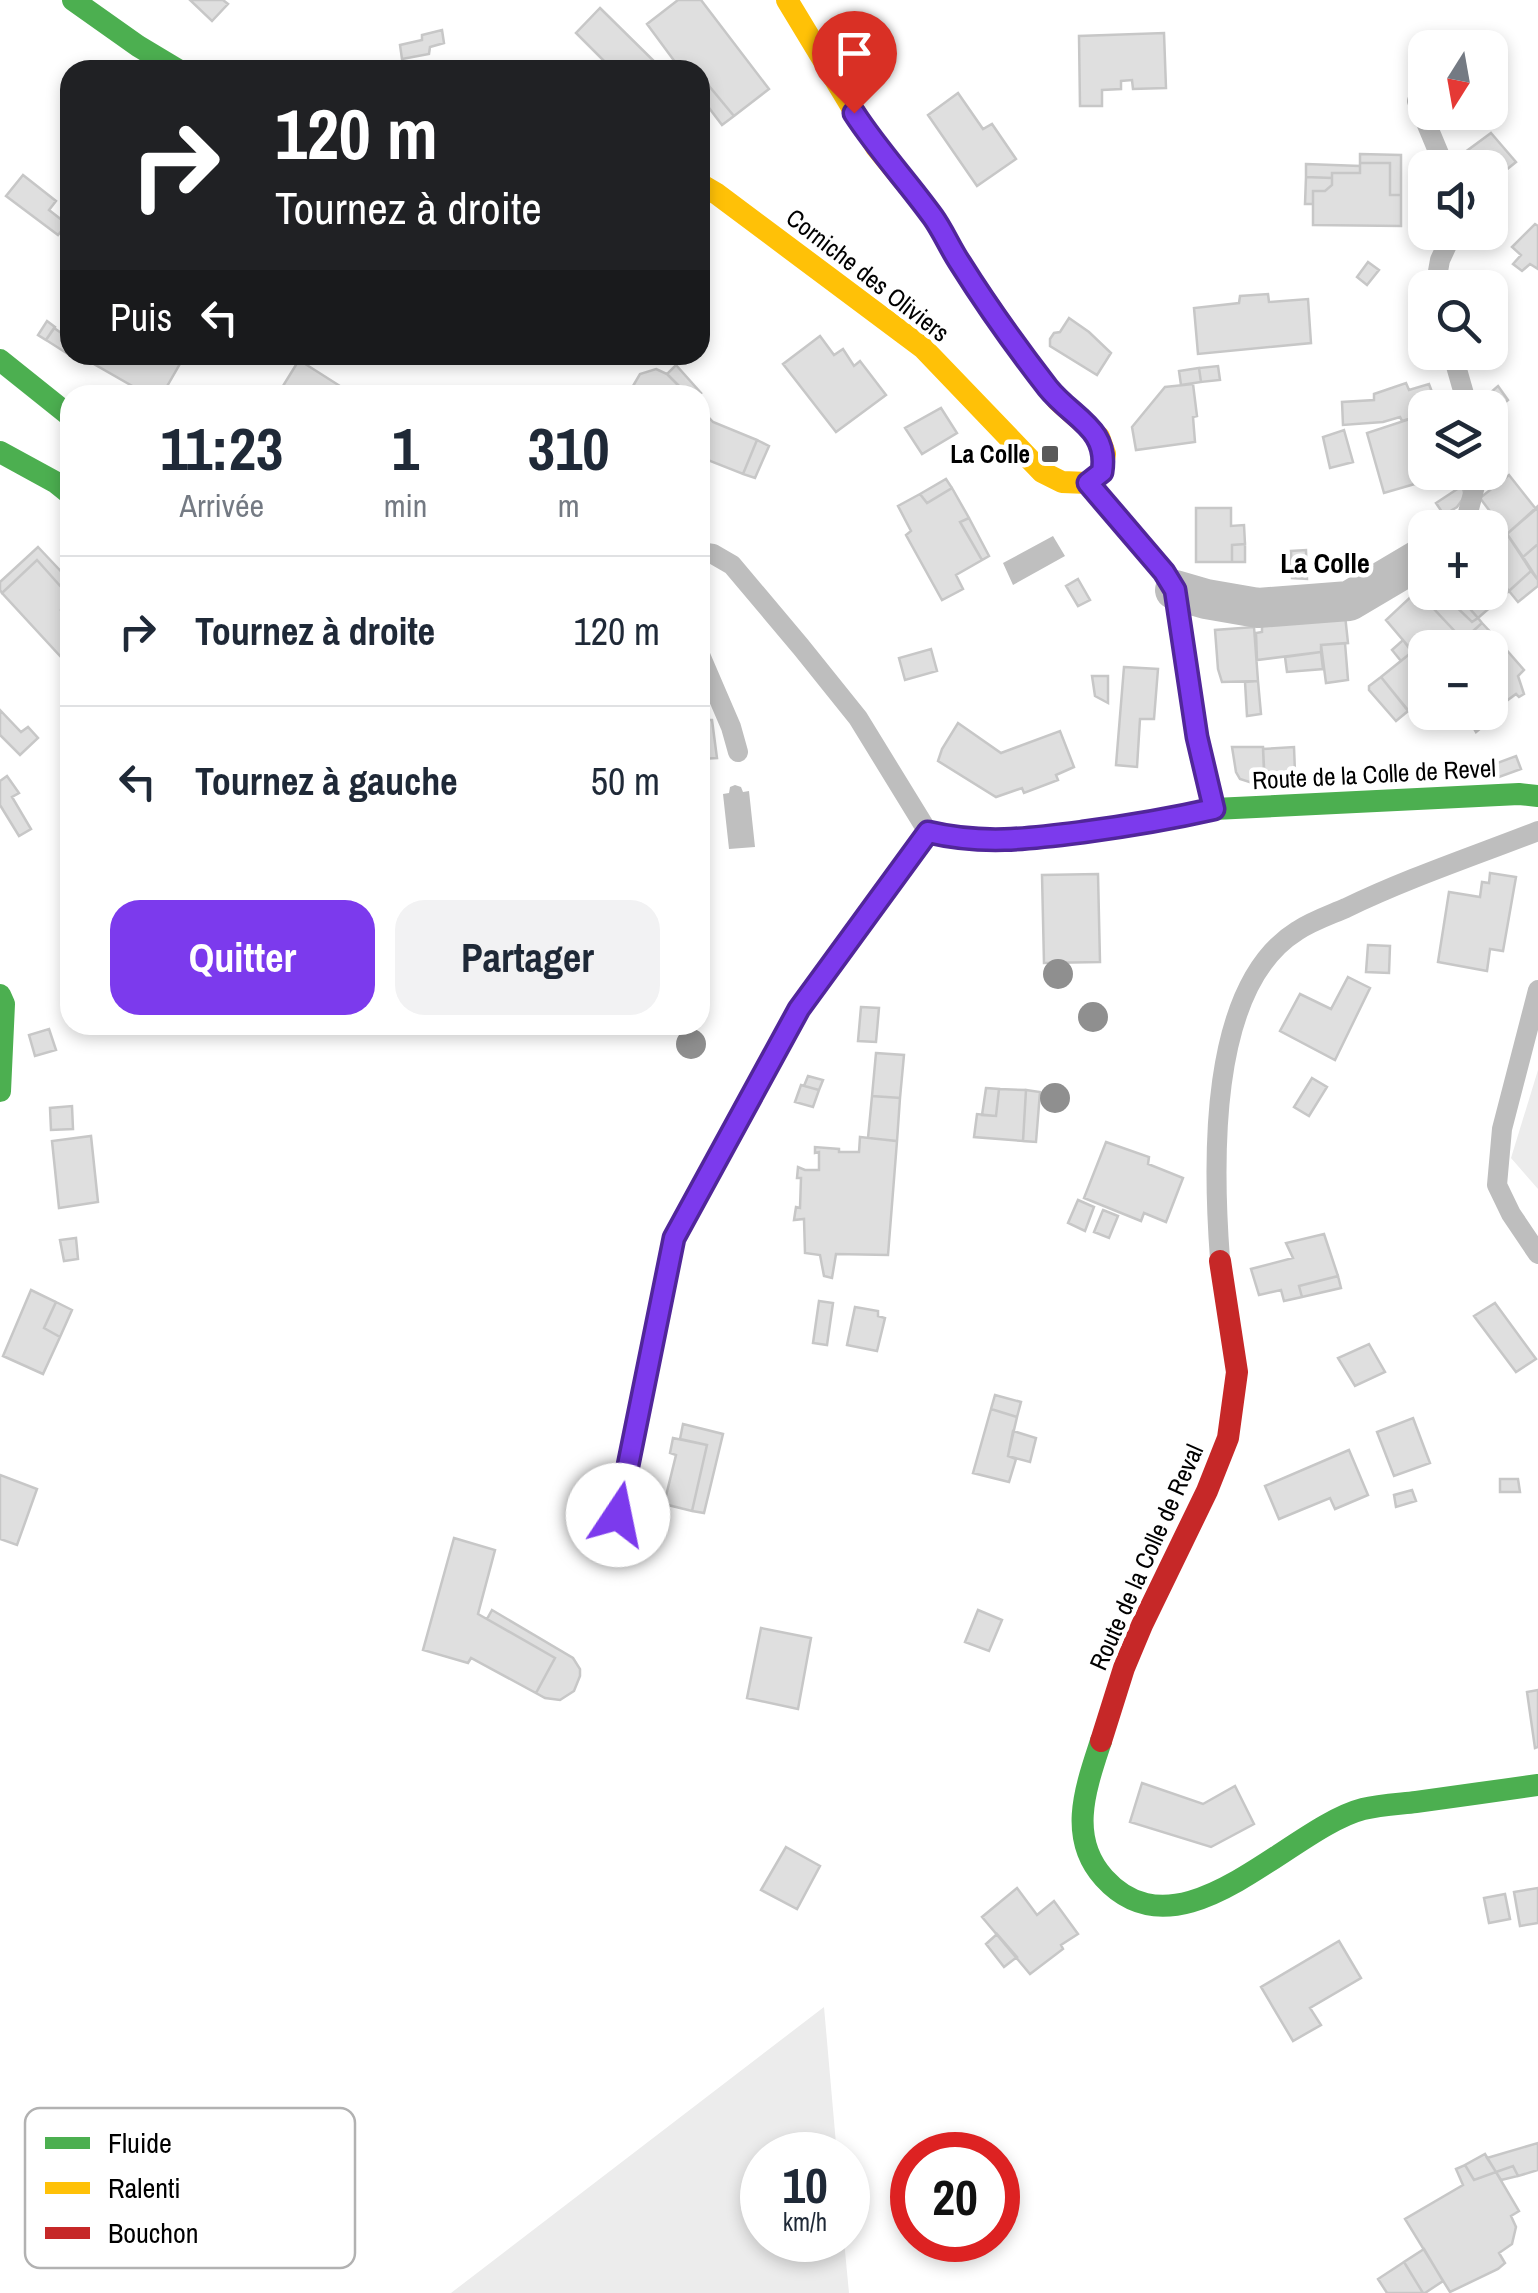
<!DOCTYPE html>
<html lang="fr">
<head>
<meta charset="utf-8">
<style>
	body { margin:0; font-family:"Archivo Narrow",sans-serif; background:#f2f2f3; color:#1f2937; height:100vh; display:flex; flex-direction:column; font-size:38px; white-space:nowrap }
	* { box-sizing:border-box; margin:0 }
	p { font-size:32px; color:#747a83 }
	.icon { flex:none; width:55px; height:55px; fill:none; stroke:currentColor; stroke-width:2; stroke-linecap:round; stroke-linejoin:round }
	.map { position:relative; flex:1; overflow:hidden }
	.panel { position:absolute; left:60px; top:385px; width:650px; height:650px; display:flex; flex-direction:column; background:#fff; border-radius:30px; box-shadow:0 5px 15px #0003 }
	.panel>* { flex:none }
	.banner { position:absolute; left:60px; top:60px; width:650px; height:305px; border-radius:30px; box-shadow:0 5px 15px #0003; background:#202124; color:#fff; overflow:hidden }
	.needle { width:65px; rotate:191deg }
	.buttons { position:absolute; left:1408px; top:30px; display:grid; gap:20px }
	.buttons a { display:grid; place-items:center; width:100px; height:100px; border-radius:20px; background:#fff; box-shadow:0 5px 15px #0003; font-size:50px }
	.speed { position:absolute; left:740px; top:2132px; display:flex; gap:20px; font-size:50px; font-weight:700; text-align:center }
	.speed>* { display:grid; place-content:center; width:130px; height:130px; border-radius:50%; background:#fff; box-shadow:0 5px 15px #0003; line-height:1 }
	.speed small { font-size:25px; font-weight:400 }
	.speed .limit { border:15px solid #d22; background:#fff; color:#111 }
	.pin { position:absolute; display:grid; place-items:center; width:85px; height:85px; color:#fff; margin:-102px -42px; border-radius:50% 50% 50% 0; rotate:-45deg; box-shadow:0 0 10px #0007 }
	.pin .icon { rotate:45deg }
	.me { position:absolute; width:110px; margin:-55px; rotate:11deg; stroke-linejoin:round; filter:drop-shadow(0 0 8px #0008) }
	.turn { display:flex; align-items:center; gap:35px; height:210px; padding:0 50px; font-size:45px }
	.turn .icon { width:130px; height:130px; stroke-width:2.5 }
	.turn b { display:block; font-size:70px; line-height:85px }
	.then { display:flex; align-items:center; height:95px; padding:0 50px; background:#0003; gap:20px; font-size:38px }
	.eta { display:flex; justify-content:space-evenly; align-items:center; height:170px; text-align:center }
	.eta b { font-size:60px; font-weight:700; line-height:70px }
	.primary-button { display:flex; gap:20px; margin-top:auto; padding:20px 50px }
	.primary-button a { flex:1; height:115px; border-radius:30px; background:#7c3aed; color:#fff; font-size:40px; font-weight:700; line-height:115px; text-align:center }
	.primary-button a+a { background:#f2f2f3; color:#1f2937 }
	ul { padding:0; list-style:none }
	li { display:flex; align-items:center; gap:30px; height:150px; padding:0 50px; border-top:2px solid #e0e1e3 }
	li div { flex:1 }
	li b { display:block; font-size:38px }
	li em { font-style:normal }
	.map>svg:first-child { display:block }
	.green { fill:#ececec }
	.water { fill:#bfbfbf }
	.building { fill:#dfdfdf; stroke:#c7c7c7; stroke-width:2.5 }
	.lines { fill:none; stroke-linecap:round; stroke-linejoin:round }
	.lane { stroke:#bebebe; stroke-width:20 }
	.street { stroke:#bebebe; stroke-width:40 }
	.fast { stroke:#4caf50; stroke-width:22 }
	.slow { stroke:#ffc107; stroke-width:22 }
	.jam { stroke:#c62828; stroke-width:22 }
	.tree { fill:#8f8f8f }
	.route-casing { stroke:#51269a; stroke-width:25 }
	.route { stroke:#7c3aed; stroke-width:18 }
	.poi-dot { fill:#595959; stroke:#fff; stroke-width:4 }
	.labels { text-anchor:middle; dominant-baseline:central; stroke-width:9; stroke-linejoin:round; paint-order:stroke }
	.street-label { font-size:25px; fill:#000; stroke:#fff }
	.poi-label { font-size:25px; font-weight:bold; fill:#000; stroke:#fff; text-anchor:end }
	.neighbourhood-label { font-size:28px; font-weight:bold; fill:#000; stroke:#fff }
	.key { fill:#fff; stroke:#b2b2b2; stroke-width:2.5 }
	.key-label { font-size:28px; fill:#000 }
</style>
</head>
<body>
<div class="map">
<svg width="1538" height="2293" viewBox="0 0 1538 2293">
	<rect width="100%" height="100%" fill="#fff"/>
	<path class="green" d="M 1538,1070 L 1538,1189 L 1511,1158 Z
		M 824,2007 L 837,2155 L 762,2155 L 762,2240 L 844,2240 L 849,2293 L 451,2293 Z"/>
	<path class="water" d="M 1053,536 L 1065,556 L 1013,585 L 1003,563 Z
		M 735,785 L 741,787 L 743,792 L 749,791 L 755,847 L 729,849 L 723,794 L 729,793 L 730,787 Z"/>
	<path class="building" d="M 190,0 L 223,0 L 228,4 L 212,21 Z
		M 678,0 L 701,0 L 769,89 L 734,116 L 704,80 L 700,83 L 700,70 L 681,70 L 647,24 Z
		M 600,8 L 663,70 L 613,70 L 576,33 Z
		M 442,30 L 444,43 L 430,47 L 429,54 L 402,59 L 400,45 L 422,40 L 422,35 Z
		M 1164,33 L 1166,88 L 1133,89 L 1132,80 L 1121,81 L 1121,89 L 1102,90 L 1102,106 L 1080,106 L 1079,36 Z
		M 704,80 L 734,116 L 722,125 L 700,96 L 700,83 Z
		M 958,93 L 983,129 L 992,124 L 1016,159 L 977,186 L 928,115 Z
		M 1491,133 L 1516,162 L 1490,183 L 1490,168 L 1456,168 L 1453,161 Z
		M 1360,154 L 1401,155 L 1401,195 L 1390,195 L 1390,163 L 1360,163 Z
		M 1360,163 L 1390,163 L 1390,195 L 1401,195 L 1401,226 L 1313,225 L 1313,191 L 1325,191 L 1332,185 L 1332,173 L 1360,173 Z
		M 1306,164 L 1360,166 L 1360,173 L 1332,173 L 1332,178 L 1306,177 Z
		M 23,175 L 56,201 L 49,210 L 67,224 L 58,235 L 6,196 Z
		M 1306,177 L 1332,178 L 1332,185 L 1325,191 L 1313,191 L 1313,204 L 1305,204 Z
		M 1535,224 L 1538,226 L 1538,269 L 1530,264 L 1522,271 L 1513,264 L 1521,255 L 1512,247 Z
		M 1368,262 L 1379,270 L 1367,285 L 1357,277 Z
		M 1268,294 L 1269,302 L 1308,299 L 1311,343 L 1198,354 L 1194,308 L 1239,303 L 1240,296 Z
		M 1069,318 L 1089,332 L 1111,353 L 1097,375 L 1050,346 L 1050,339 L 1054,333 L 1060,332 Z
		M 47,321 L 55,327 L 46,340 L 38,335 Z
		M 54,328 L 70,339 L 70,355 L 82,355 L 79,361 L 46,340 Z
		M 820,336 L 834,355 L 843,349 L 854,366 L 860,361 L 886,395 L 836,432 L 783,364 Z
		M 90,355 L 185,355 L 162,395 L 148,395 L 87,360 Z
		M 299,360 L 354,395 L 280,395 L 278,394 Z
		M 676,365 L 701,393 L 698,395 L 688,395 L 667,374 Z
		M 1218,366 L 1220,380 L 1201,382 L 1199,368 Z
		M 1199,368 L 1201,382 L 1181,385 L 1179,371 Z
		M 656,369 L 667,374 L 688,395 L 632,395 L 633,386 L 640,374 Z
		M 1406,383 L 1409,390 L 1429,384 L 1438,408 L 1425,408 L 1425,414 L 1402,421 L 1400,417 L 1383,422 L 1343,425 L 1342,402 L 1374,400 L 1374,394 Z
		M 1193,384 L 1197,416 L 1193,417 L 1195,442 L 1136,450 L 1132,427 L 1165,387 Z
		M 1498,386 L 1508,400 L 1494,412 L 1491,401 L 1483,399 Z
		M 700,408 L 713,422 L 757,440 L 743,474 L 700,457 Z
		M 941,408 L 957,433 L 922,454 L 905,428 Z
		M 1425,414 L 1425,471 L 1417,474 L 1418,483 L 1384,493 L 1367,433 Z
		M 1344,430 L 1353,462 L 1330,468 L 1323,437 Z
		M 757,440 L 769,446 L 755,478 L 743,474 Z
		M 1509,475 L 1536,509 L 1507,534 L 1480,498 Z
		M 946,479 L 952,488 L 927,503 L 920,494 Z
		M 1462,486 L 1465,496 L 1457,507 L 1444,515 L 1436,503 Z
		M 952,488 L 969,518 L 960,522 L 982,560 L 956,575 L 963,589 L 942,600 L 906,535 L 911,531 L 898,506 L 920,494 L 927,503 Z
		M 1538,506 L 1538,544 L 1523,557 L 1507,534 Z
		M 1196,508 L 1231,508 L 1231,526 L 1244,525 L 1245,544 L 1232,545 L 1232,562 L 1196,562 Z
		M 969,518 L 989,556 L 982,560 L 960,522 Z
		M 1507,534 L 1531,571 L 1509,591 L 1490,567 L 1490,550 Z
		M 1245,544 L 1245,562 L 1232,562 L 1232,545 Z
		M 1538,544 L 1538,580 L 1523,557 Z
		M 38,547 L 70,581 L 70,597 L 37,560 L 2,593 L 0,590 L 0,582 Z
		M 1306,550 L 1307,579 L 1292,578 L 1291,551 Z
		M 37,560 L 70,597 L 70,602 L 61,610 L 70,619 L 70,649 L 61,657 L 2,593 Z
		M 1490,567 L 1509,591 L 1478,618 L 1455,592 L 1490,592 Z
		M 1531,571 L 1538,580 L 1538,586 L 1518,602 L 1509,591 Z
		M 1078,579 L 1090,600 L 1078,606 L 1066,586 Z
		M 1417,591 L 1463,640 L 1454,648 L 1425,648 L 1425,666 L 1386,620 Z
		M 1453,592 L 1455,592 L 1478,618 L 1472,622 L 1447,598 Z
		M 1447,598 L 1472,622 L 1478,618 L 1482,623 L 1463,640 L 1434,609 Z
		M 1345,615 L 1348,643 L 1321,645 L 1321,652 L 1257,660 L 1256,633 L 1262,632 L 1262,623 Z
		M 1482,623 L 1497,639 L 1488,648 L 1470,648 L 1463,640 Z
		M 1254,627 L 1258,681 L 1222,682 L 1218,669 L 1215,630 Z
		M 1497,639 L 1524,670 L 1518,676 L 1524,694 L 1519,697 L 1516,694 L 1497,708 L 1490,700 L 1490,648 L 1488,648 Z
		M 1403,640 L 1412,652 L 1401,661 L 1392,650 Z
		M 1345,643 L 1348,680 L 1326,683 L 1321,645 Z
		M 931,649 L 937,671 L 905,680 L 899,658 Z
		M 1321,652 L 1323,669 L 1287,672 L 1285,657 Z
		M 1412,652 L 1425,666 L 1425,704 L 1412,715 L 1381,677 Z
		M 1124,667 L 1158,669 L 1154,719 L 1140,719 L 1137,767 L 1116,765 Z
		M 1092,676 L 1108,676 L 1108,703 L 1095,696 Z
		M 1381,677 L 1408,711 L 1396,721 L 1369,690 L 1369,686 Z
		M 1258,681 L 1261,714 L 1247,716 L 1245,682 Z
		M 1490,700 L 1500,712 L 1476,732 L 1468,718 L 1475,712 L 1490,712 Z
		M 0,710 L 21,732 L 28,727 L 38,738 L 20,755 L 0,735 Z
		M 700,714 L 703,720 L 712,720 L 717,758 L 700,759 Z
		M 958,723 L 1001,753 L 1060,731 L 1074,767 L 1056,775 L 1058,780 L 1024,793 L 1022,788 L 996,797 L 938,761 L 942,749 Z
		M 1232,747 L 1263,747 L 1265,787 L 1240,779 L 1236,772 Z
		M 1294,747 L 1295,772 L 1264,772 L 1263,749 Z
		M 1516,756 L 1521,769 L 1499,777 L 1492,765 Z
		M 7,776 L 19,793 L 12,797 L 31,829 L 19,836 L 0,805 L 0,781 Z
		M 1490,873 L 1516,877 L 1503,951 L 1490,949 L 1487,971 L 1438,962 L 1449,892 L 1480,897 L 1482,882 L 1489,883 Z
		M 1098,874 L 1100,962 L 1044,963 L 1042,875 Z
		M 1368,945 L 1390,946 L 1389,973 L 1366,972 Z
		M 700,953 L 703,953 L 705,1017 L 700,1016 Z
		M 1348,977 L 1370,988 L 1335,1060 L 1280,1031 L 1300,994 L 1331,1009 Z
		M 861,1007 L 879,1008 L 876,1042 L 858,1041 Z
		M 49,1029 L 56,1050 L 35,1056 L 29,1035 Z
		M 876,1053 L 904,1055 L 900,1098 L 872,1096 Z
		M 808,1076 L 823,1080 L 819,1090 L 804,1086 Z
		M 1312,1078 L 1327,1087 L 1309,1116 L 1294,1107 Z
		M 801,1085 L 819,1090 L 813,1107 L 795,1102 Z
		M 986,1088 L 999,1089 L 996,1116 L 982,1115 Z
		M 999,1089 L 1026,1090 L 1023,1141 L 974,1137 L 977,1114 L 996,1116 Z
		M 1026,1090 L 1040,1092 L 1036,1142 L 1023,1141 Z
		M 872,1096 L 900,1098 L 897,1141 L 868,1138 Z
		M 72,1106 L 73,1129 L 51,1130 L 50,1108 Z
		M 91,1136 L 98,1202 L 59,1208 L 52,1141 Z
		M 860,1137 L 897,1141 L 888,1255 L 836,1254 L 832,1278 L 824,1276 L 820,1255 L 805,1253 L 804,1219 L 794,1220 L 796,1207 L 800,1208 L 801,1178 L 797,1178 L 798,1167 L 805,1170 L 819,1170 L 819,1152 L 815,1153 L 815,1147 L 839,1149 L 839,1152 L 859,1152 Z
		M 1106,1142 L 1149,1157 L 1148,1164 L 1183,1178 L 1166,1222 L 1144,1213 L 1141,1221 L 1084,1198 Z
		M 1078,1200 L 1094,1207 L 1085,1231 L 1068,1223 Z
		M 1103,1210 L 1118,1216 L 1109,1238 L 1094,1232 Z
		M 1324,1234 L 1338,1276 L 1299,1286 L 1302,1297 L 1284,1301 L 1281,1290 L 1259,1295 L 1251,1269 L 1293,1258 L 1286,1243 Z
		M 76,1238 L 78,1259 L 64,1261 L 60,1240 Z
		M 1338,1276 L 1341,1288 L 1302,1297 L 1299,1286 Z
		M 31,1290 L 56,1302 L 44,1328 L 60,1337 L 43,1374 L 3,1356 Z
		M 819,1301 L 833,1303 L 827,1345 L 813,1343 Z
		M 56,1302 L 72,1310 L 60,1337 L 44,1328 Z
		M 1495,1303 L 1536,1359 L 1516,1372 L 1474,1316 Z
		M 855,1307 L 878,1311 L 878,1316 L 885,1318 L 877,1351 L 847,1345 Z
		M 1369,1344 L 1385,1372 L 1355,1386 L 1338,1358 Z
		M 995,1395 L 1021,1402 L 1017,1417 L 991,1409 Z
		M 991,1409 L 1017,1417 L 1008,1456 L 1016,1459 L 1009,1482 L 973,1473 Z
		M 1413,1418 L 1430,1463 L 1394,1476 L 1377,1432 Z
		M 683,1424 L 723,1434 L 704,1513 L 692,1511 L 707,1445 L 680,1439 Z
		M 1013,1431 L 1036,1438 L 1030,1462 L 1008,1456 Z
		M 673,1438 L 707,1445 L 692,1511 L 664,1504 L 676,1455 L 670,1453 Z
		M 1349,1450 L 1368,1495 L 1335,1509 L 1330,1498 L 1279,1519 L 1265,1486 Z
		M 0,1475 L 37,1489 L 17,1545 L 0,1539 Z
		M 1500,1479 L 1518,1479 L 1520,1492 L 1500,1492 Z
		M 1412,1490 L 1416,1501 L 1396,1507 L 1394,1495 Z
		M 454,1538 L 495,1550 L 478,1614 L 555,1658 L 536,1693 L 471,1658 L 468,1663 L 423,1650 Z
		M 492,1610 L 573,1658 L 580,1669 L 580,1676 L 574,1691 L 560,1700 L 545,1698 L 536,1693 L 555,1658 L 487,1619 Z
		M 978,1610 L 1002,1620 L 989,1651 L 965,1642 Z
		M 761,1628 L 811,1638 L 798,1709 L 747,1698 Z
		M 1538,1690 L 1538,1747 L 1535,1748 L 1527,1692 Z
		M 1142,1783 L 1203,1804 L 1235,1786 L 1254,1824 L 1211,1847 L 1130,1822 Z
		M 786,1847 L 820,1866 L 797,1909 L 761,1890 Z
		M 1017,1888 L 1037,1915 L 1054,1901 L 1078,1934 L 1061,1945 L 1063,1949 L 1030,1974 L 982,1917 Z
		M 1538,1888 L 1538,1923 L 1520,1926 L 1514,1892 Z
		M 1505,1894 L 1510,1919 L 1489,1923 L 1484,1898 Z
		M 997,1934 L 1017,1957 L 1004,1967 L 986,1944 Z
		M 1339,1941 L 1361,1978 L 1310,2008 L 1321,2025 L 1293,2041 L 1261,1987 Z
		M 1538,2143 L 1538,2170 L 1518,2176 L 1513,2166 L 1496,2172 L 1487,2158 Z
		M 1485,2154 L 1496,2172 L 1474,2180 L 1465,2165 Z
		M 1465,2165 L 1474,2180 L 1496,2172 L 1519,2211 L 1511,2216 L 1516,2227 L 1512,2244 L 1499,2253 L 1505,2263 L 1498,2269 L 1450,2292 L 1405,2219 L 1463,2185 L 1456,2169 Z
		M 1513,2166 L 1518,2176 L 1501,2180 L 1496,2172 Z
		M 1424,2249 L 1443,2281 L 1425,2293 L 1423,2293 L 1404,2262 Z
		M 1404,2262 L 1423,2293 L 1387,2293 L 1378,2279 Z"/>
	<g class="lines">
		<path class="lane" d="M 1417,101 L 1445,168
			M 1435,288 L 1440,260 L 1453,232
			M 1452,352 L 1468,408
			M 1464,528 L 1476,482 L 1476,472
			M 700,552 L 713,554 L 732,565 L 801,647 L 858,718 L 928,832 C 981,845 1029,839 1082,832 C 1126,827 1169,819 1212,810
			M 700,655 L 731,727 L 738,752
			M 1538,990 L 1502,1129 L 1497,1185 L 1511,1214 L 1538,1254
			M 1220,1259 C 1213,1166 1207,987 1297,931 C 1312,921 1330,915 1346,908 C 1408,878 1474,856 1538,831
			M 618,1515 L 674,1238 L 799,1009 L 928,832"/>
		<path class="street" d="M 1175,590 L 1206,599 L 1258,608 L 1349,601 L 1425,556"/>
		<path class="fast" d="M 73,0 L 138,46 L 178,70
			M 0,360 L 70,416
			M 0,452 L 55,482 L 70,494
			M 1088,483 L 1165,572 L 1175,590 L 1197,737 L 1214,809 L 1519,794 L 1538,796
			M 0,995 L 4,1004 L 0,1091
			M 1101,1741 C 1086,1787 1067,1837 1104,1878 C 1181,1963 1289,1828 1363,1809 C 1380,1805 1399,1804 1416,1802 C 1457,1796 1497,1791 1538,1785"/>
		<path class="slow" d="M 787,0 L 876,147 L 934,218 L 960,263 L 1026,359 L 1058,401 L 1099,437 L 1105,454 L 1102,472 L 1088,483
			M 700,184 L 717,194 L 923,348 L 1042,472 L 1062,482 L 1088,483"/>
		<path class="jam" d="M 1101,1741 L 1124,1668 L 1142,1625 L 1207,1491 L 1228,1438 L 1237,1372 L 1220,1261"/>
	</g>
	<g class="tree">
		<circle cx="1058" cy="974" r="15"/>
		<circle cx="1093" cy="1017" r="15"/>
		<circle cx="691" cy="1044" r="15"/>
		<circle cx="1055" cy="1098" r="15"/>
	</g>
	<g class="lines">
		<defs>
			<path id="route" d="M 618,1515 L 674,1238 L 799,1009 L 928,832 C 983,845 1028,839 1083,832 C 1128,826 1170,819 1214,809 L 1197,737 L 1175,590 L 1164,572 L 1088,483 L 1102,472 C 1109,428 1073,419 1048,388 C 1017,348 987,306 960,263 C 950,248 943,231 933,217 C 907,181 878,150 854,113"/>
		</defs>
		<use href="#route" class="route-casing"/>
		<use href="#route" class="route"/>
	</g>
	<rect class="poi-dot" x="1040" y="444" width="20" height="20" rx="5"/>
	<g class="labels">
		<g class="street-label">
			<text transform="translate(868 275) rotate(38)">Corniche des Oliviers</text>
			<text transform="translate(1374 774) rotate(-3)">Route de la Colle de Revel</text>
			<text transform="translate(1146 1557) rotate(-66)">Route de la Colle de Reval</text>
		</g>
		<g class="poi-label">
			<text x="1030" y="454">La Colle</text>
		</g>
		<g class="neighbourhood-label">
			<text x="1325" y="563">La Colle</text>
		</g>
	</g>
	<rect x="25" y="2108" width="330" height="160" rx="15" class="key"/>
	<rect x="45" y="2137" width="45" height="12" fill="#4caf50"/>
	<rect x="45" y="2182" width="45" height="12" fill="#ffc107"/>
	<rect x="45" y="2227" width="45" height="12" fill="#c62828"/>
	<g class="key-label">
		<text x="108" y="2153">Fluide</text>
		<text x="108" y="2198">Ralenti</text>
		<text x="108" y="2243">Bouchon</text>
	</g>
</svg>
<div class="buttons">
<a><svg class="needle" viewBox="-14 -14 28 28"><path d="M0-13l5 13h-10z" fill="#e53935"/><path d="M0 13l5-13h-10z" fill="#747a83"/></svg></a>
<a><svg class="icon" aria-label="sound" viewBox="0 0 24 24"><path d="M4 9h4l5-4v14l-5-4H4zM17 9q2 3 0 6"/></svg></a>
<a><svg class="icon" aria-label="search" viewBox="0 0 24 24"><circle cx="10" cy="10" r="6"/><path d="M15 15l6 6"/></svg></a>
<a><svg class="icon" aria-label="layers" viewBox="0 0 24 24"><path d="M12 4l9 5-9 5-9-5zM3 14l9 5 9-5"/></svg></a>
<a>+</a>
<a>−</a>
</div>
<div class="speed"><div>10<small>km/h</small></div><div class="limit">20</div></div>
<div class="pin" style="left:854px;top:113px;background:#d93025"><svg class="icon" aria-label="arrive" viewBox="0 0 24 24"><path d="M6 21V4h12l-3 4 3 4H6"/></svg></div>
<svg class="me" style="left:618px;top:1515px" viewBox="-20 -20 40 40"><circle r="19" fill="#fff"/><path d="M0-13L10 11 0 6-10 11z" fill="#7c3aed"/></svg>
<div class="banner">
<div class="turn"><svg class="icon" aria-label="right" viewBox="0 0 24 24"><path d="M7 20v-9h11M14 6l5 5-5 5"/></svg><div><b>120 m</b>Tournez à droite</div></div>
<div class="then">Puis<svg class="icon" aria-label="left" viewBox="0 0 24 24"><path d="M17 20v-9H6M10 6l-5 5 5 5"/></svg></div>
</div>
<section class="panel">
<div class="eta">
<div><b>11:23</b><p>Arrivée</p></div>
<div><b>1</b><p>min</p></div>
<div><b>310</b><p>m</p></div>
</div>
<ul>
<li><svg class="icon" aria-label="right" viewBox="0 0 24 24"><path d="M7 20v-9h11M14 6l5 5-5 5"/></svg><div><b>Tournez à droite</b></div><em>120 m</em></li>
<li><svg class="icon" aria-label="left" viewBox="0 0 24 24"><path d="M17 20v-9H6M10 6l-5 5 5 5"/></svg><div><b>Tournez à gauche</b></div><em>50 m</em></li>
</ul>
<div class="primary-button"><a>Quitter</a><a>Partager</a></div>
</section>
</div>
</body>
</html>
